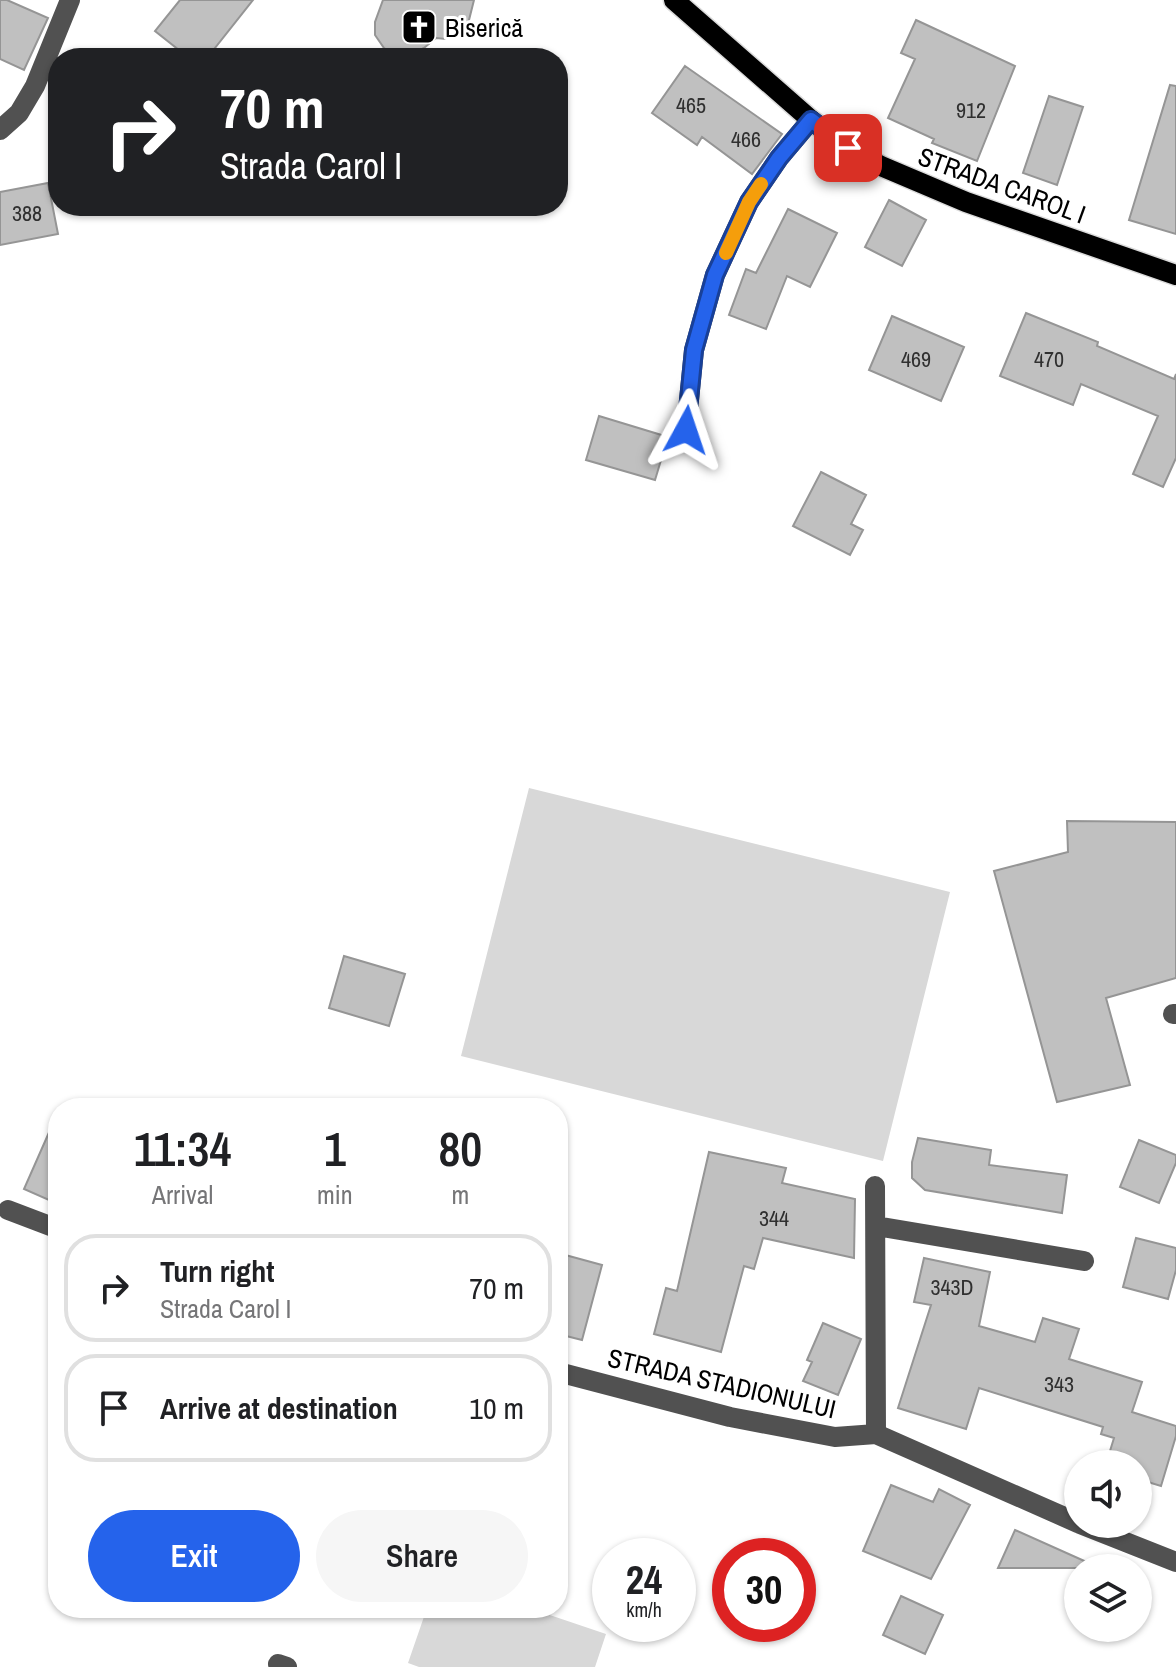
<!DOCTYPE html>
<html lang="en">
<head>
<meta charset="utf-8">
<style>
	body { margin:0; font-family:"Archivo Narrow",sans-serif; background:#f6f6f6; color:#202124; height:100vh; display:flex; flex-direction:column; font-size:30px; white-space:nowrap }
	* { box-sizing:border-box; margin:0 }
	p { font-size:26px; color:#757577 }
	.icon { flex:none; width:44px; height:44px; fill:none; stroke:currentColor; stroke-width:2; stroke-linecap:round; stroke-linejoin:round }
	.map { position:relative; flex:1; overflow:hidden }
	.details { position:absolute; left:48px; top:1098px; width:520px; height:520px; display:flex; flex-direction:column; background:#fff; border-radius:32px; box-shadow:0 2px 6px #0004 }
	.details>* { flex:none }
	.guide { position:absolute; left:48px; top:48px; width:520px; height:168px; border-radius:32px; box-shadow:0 2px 6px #0004; background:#202124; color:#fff; overflow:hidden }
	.fabs { position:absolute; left:1064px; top:1450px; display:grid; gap:16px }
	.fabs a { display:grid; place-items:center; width:88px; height:88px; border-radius:50%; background:#fff; box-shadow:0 2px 6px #0004; font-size:40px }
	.speed { position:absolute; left:592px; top:1538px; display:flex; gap:16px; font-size:40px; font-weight:700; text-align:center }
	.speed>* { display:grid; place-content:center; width:104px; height:104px; border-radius:50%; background:#fff; box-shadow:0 2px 6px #0004; line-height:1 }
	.speed small { font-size:20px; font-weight:400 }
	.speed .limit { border:12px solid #d22; background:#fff; color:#111 }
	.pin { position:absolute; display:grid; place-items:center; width:68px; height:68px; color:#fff; margin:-34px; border-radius:16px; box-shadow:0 4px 12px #0006 }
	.me { position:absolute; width:88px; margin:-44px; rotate:5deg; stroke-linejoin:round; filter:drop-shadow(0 0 6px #0008) }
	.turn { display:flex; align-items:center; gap:28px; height:168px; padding:0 40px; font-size:36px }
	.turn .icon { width:104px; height:104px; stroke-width:2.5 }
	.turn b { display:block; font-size:56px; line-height:68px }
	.eta { display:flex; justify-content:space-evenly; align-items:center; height:136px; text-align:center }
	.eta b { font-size:48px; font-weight:600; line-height:56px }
	.cta { display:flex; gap:16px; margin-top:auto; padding:16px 40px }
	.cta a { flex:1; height:92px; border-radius:48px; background:#2563eb; color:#fff; font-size:32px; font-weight:600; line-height:92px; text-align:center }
	.cta a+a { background:#f6f6f6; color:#202124 }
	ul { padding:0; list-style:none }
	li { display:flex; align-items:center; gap:24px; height:108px; margin:0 16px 12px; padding:0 24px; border:4px solid #e0e0e0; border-radius:32px }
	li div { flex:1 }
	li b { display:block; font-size:30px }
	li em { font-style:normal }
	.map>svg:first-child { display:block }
	.green { fill:#d8d8d8 }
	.building { fill:#c0c0c0; stroke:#959595; stroke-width:2 }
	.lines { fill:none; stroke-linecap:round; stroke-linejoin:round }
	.major-casing { stroke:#dbdbdb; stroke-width:23 }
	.minor { stroke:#515151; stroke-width:20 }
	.major { stroke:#000; stroke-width:20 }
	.route-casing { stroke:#184099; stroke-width:20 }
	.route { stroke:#2563eb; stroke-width:14 }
	.slow { stroke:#f59e0b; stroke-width:14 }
	.labels { text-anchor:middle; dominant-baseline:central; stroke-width:6; stroke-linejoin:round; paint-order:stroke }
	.number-label { font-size:22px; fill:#303030 }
	.poi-label { font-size:26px; fill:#000; stroke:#fff; text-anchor:start }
	.street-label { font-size:26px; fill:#000; stroke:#fff }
</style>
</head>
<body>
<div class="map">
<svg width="1176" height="1667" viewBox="0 0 1176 1667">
	<rect width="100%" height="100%" fill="#fff"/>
	<path class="green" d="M 529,788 L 950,892 L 883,1161 L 461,1056 Z
		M 427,1608 L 529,1608 L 606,1634 L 595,1667 L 419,1667 L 408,1663 Z"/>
	<path class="building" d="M 0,0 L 7,0 L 48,18 L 24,70 L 0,59 Z
		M 180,0 L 253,0 L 207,58 L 189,58 L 155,31 Z
		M 383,0 L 474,0 L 467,28 L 446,39 L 436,38 L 424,48 L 407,57 L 396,56 L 384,48 L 375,35 L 375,22 Z
		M 916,20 L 1015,66 L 977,161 L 932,143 L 934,139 L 888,118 L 915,59 L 901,53 Z
		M 685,66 L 782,134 L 752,174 L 702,137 L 697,145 L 652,113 Z
		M 1170,85 L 1176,86 L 1176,234 L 1129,220 Z
		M 1049,96 L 1083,107 L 1057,185 L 1023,173 Z
		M 48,183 L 58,234 L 0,245 L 0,192 Z
		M 889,200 L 926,220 L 902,266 L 865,247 Z
		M 788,209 L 837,233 L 810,287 L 787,276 L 766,329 L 729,315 L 746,269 L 756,273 Z
		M 1026,313 L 1098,342 L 1097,346 L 1174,379 L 1176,374 L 1176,458 L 1163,487 L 1133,474 L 1158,416 L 1081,384 L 1073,405 L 1000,376 Z
		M 892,316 L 964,347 L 941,401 L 869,370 Z
		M 599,416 L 668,437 L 655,480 L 586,460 Z
		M 821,472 L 866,495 L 851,524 L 863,530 L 850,555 L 793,526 Z
		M 1067,821 L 1176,822 L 1176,978 L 1106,998 L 1130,1085 L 1057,1102 L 994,871 L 1068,852 Z
		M 344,956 L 405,974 L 389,1026 L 329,1008 Z
		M 58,1112 L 58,1204 L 24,1189 Z
		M 918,1138 L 991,1150 L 989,1165 L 1067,1175 L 1062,1213 L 925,1190 L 912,1178 L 912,1162 Z
		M 1139,1140 L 1176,1155 L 1176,1163 L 1159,1203 L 1120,1187 Z
		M 709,1152 L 786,1168 L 782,1183 L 855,1199 L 854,1258 L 763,1238 L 754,1269 L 744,1266 L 721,1352 L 654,1334 L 666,1288 L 677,1291 Z
		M 1136,1238 L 1176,1248 L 1176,1270 L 1168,1299 L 1123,1287 Z
		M 558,1253 L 602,1265 L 582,1340 L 558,1334 Z
		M 924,1258 L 990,1272 L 979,1326 L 1035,1342 L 1043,1318 L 1079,1329 L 1069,1359 L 1142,1382 L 1132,1412 L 1176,1426 L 1176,1436 L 1161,1486 L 1138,1479 L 1138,1464 L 1106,1464 L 1114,1438 L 1101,1434 L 1103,1427 L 979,1388 L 966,1429 L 898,1408 L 931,1305 L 914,1302 Z
		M 823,1323 L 861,1339 L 838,1395 L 803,1381 L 812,1362 L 807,1360 Z
		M 891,1485 L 933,1502 L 939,1489 L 970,1505 L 931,1579 L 863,1551 Z
		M 1015,1530 L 1100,1568 L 998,1568 Z
		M 901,1596 L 943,1615 L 925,1654 L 883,1635 Z"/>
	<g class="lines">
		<defs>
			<path id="major" d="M 674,0 L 811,120 L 848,148 L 881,166 L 966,202 L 1176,275"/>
		</defs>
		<use href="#major" class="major-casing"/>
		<path class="minor" d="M 0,130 L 19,113 L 35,86 L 70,0
			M 686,430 L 694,350 L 715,275 L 749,202 L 779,158 L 811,120
			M 1173,1014 L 1176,1014
			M 875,1186 L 876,1434
			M 8,1210 L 58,1229
			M 876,1226 L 1084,1261
			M 558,1372 L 730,1417 L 835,1437 L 876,1434 L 1078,1523
			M 1080,1524 L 1176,1562
			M 278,1664 L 287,1667"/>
		<use href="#major" class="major"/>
	</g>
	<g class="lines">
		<defs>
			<path id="route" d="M 686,430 L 694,350 L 715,275 L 749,202 L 779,158 L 811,120 L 848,148"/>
		</defs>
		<use href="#route" class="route-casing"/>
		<use href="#route" class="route"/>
		<path class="slow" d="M 726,253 L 749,202 L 761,184"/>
	</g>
	<defs>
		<symbol id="church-square" viewBox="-11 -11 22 22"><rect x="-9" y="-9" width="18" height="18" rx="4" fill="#000" stroke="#fff"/><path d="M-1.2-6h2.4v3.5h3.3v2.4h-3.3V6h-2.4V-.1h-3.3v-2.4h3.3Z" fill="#fff"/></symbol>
	</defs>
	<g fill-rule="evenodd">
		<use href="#church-square" x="399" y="7" width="40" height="40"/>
	</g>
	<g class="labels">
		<g class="number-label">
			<text x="691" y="105">465</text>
			<text x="971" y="110">912</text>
			<text x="746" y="139">466</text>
			<text x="27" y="213">388</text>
			<text x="916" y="359">469</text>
			<text x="1049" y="359">470</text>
			<text x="774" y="1218">344</text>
			<text x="952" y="1287">343D</text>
			<text x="1059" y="1384">343</text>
		</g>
		<g class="poi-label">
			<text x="445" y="27">Biserică</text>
		</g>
		<g class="street-label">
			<text transform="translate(1002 185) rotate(20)">STRADA CAROL I</text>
			<text transform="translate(722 1383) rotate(13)">STRADA STADIONULUI</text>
		</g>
	</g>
</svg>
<div class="fabs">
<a><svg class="icon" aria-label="sound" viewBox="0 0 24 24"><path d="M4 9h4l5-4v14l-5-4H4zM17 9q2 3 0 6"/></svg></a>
<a><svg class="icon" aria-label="layers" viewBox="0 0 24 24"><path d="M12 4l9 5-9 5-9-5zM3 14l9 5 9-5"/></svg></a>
</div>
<div class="speed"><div>24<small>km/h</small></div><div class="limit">30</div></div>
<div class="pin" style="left:848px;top:148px;background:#d93025"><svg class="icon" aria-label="arrive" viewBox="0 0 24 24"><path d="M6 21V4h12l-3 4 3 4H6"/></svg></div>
<svg class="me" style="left:686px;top:430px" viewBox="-20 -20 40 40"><path d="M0-17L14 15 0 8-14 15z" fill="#2563eb" stroke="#fff" stroke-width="4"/></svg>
<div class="guide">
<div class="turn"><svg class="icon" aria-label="right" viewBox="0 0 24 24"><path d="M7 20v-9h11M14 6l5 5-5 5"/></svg><div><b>70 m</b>Strada Carol I</div></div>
</div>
<section class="details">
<div class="eta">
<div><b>11:34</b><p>Arrival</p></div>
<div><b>1</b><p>min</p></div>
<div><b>80</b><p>m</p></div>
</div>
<ul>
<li><svg class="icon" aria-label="right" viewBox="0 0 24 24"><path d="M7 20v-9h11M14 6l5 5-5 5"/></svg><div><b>Turn right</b><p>Strada Carol I</p></div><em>70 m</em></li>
<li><svg class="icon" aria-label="arrive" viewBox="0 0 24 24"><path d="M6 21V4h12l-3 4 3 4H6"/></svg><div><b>Arrive at destination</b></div><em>10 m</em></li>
</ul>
<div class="cta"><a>Exit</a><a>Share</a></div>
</section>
</div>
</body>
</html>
